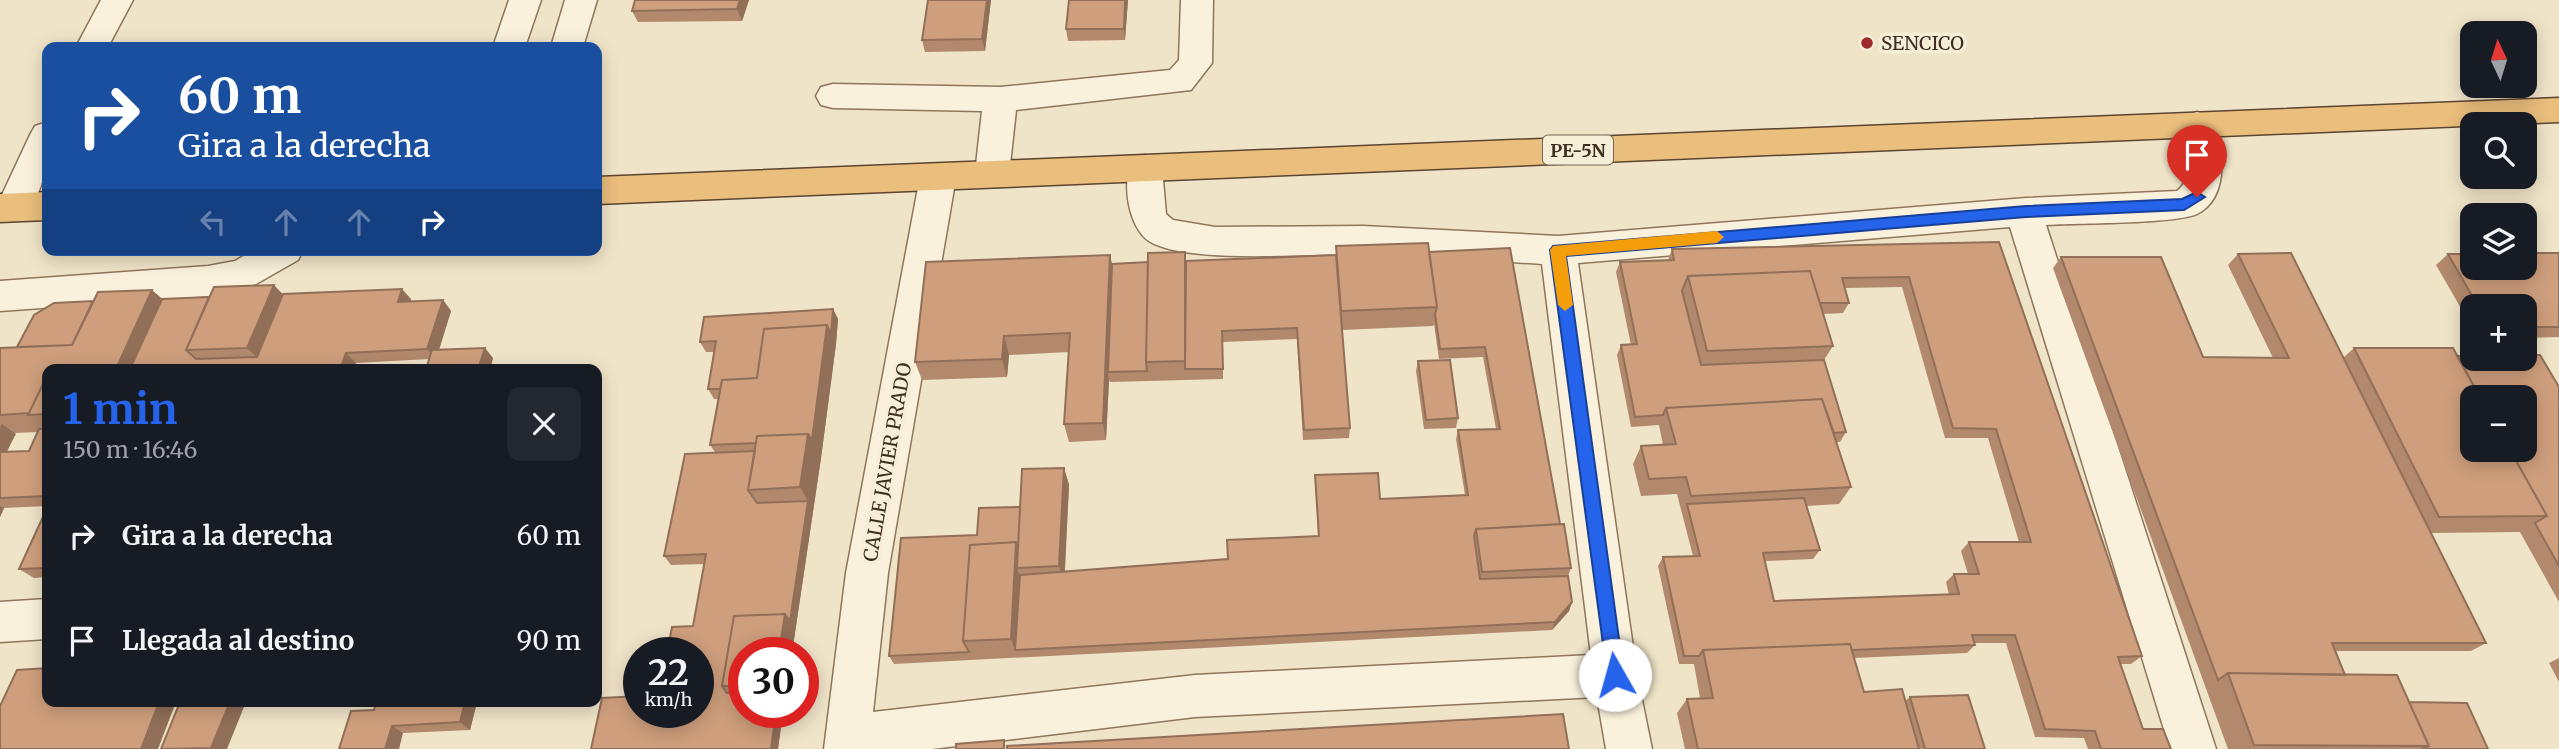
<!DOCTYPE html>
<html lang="es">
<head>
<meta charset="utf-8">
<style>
	body { margin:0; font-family:Merriweather,serif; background:#242831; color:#f1f3f6; height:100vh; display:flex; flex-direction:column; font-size:26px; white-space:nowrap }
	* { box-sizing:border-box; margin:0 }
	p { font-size:23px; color:#9ea1a6 }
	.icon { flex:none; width:38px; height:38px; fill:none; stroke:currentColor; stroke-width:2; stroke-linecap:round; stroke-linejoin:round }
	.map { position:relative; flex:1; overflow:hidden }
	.drawer { position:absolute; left:42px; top:364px; width:560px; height:343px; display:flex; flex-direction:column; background:#171b24; border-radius:14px; box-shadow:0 4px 18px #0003 }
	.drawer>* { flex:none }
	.banner { position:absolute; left:42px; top:42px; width:560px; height:214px; border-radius:14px; box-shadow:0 4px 18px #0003; background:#1a4fa0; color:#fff; overflow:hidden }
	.needle { width:46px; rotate:356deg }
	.controls { position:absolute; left:2460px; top:21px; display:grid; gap:14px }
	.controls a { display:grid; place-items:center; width:77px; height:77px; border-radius:14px; background:#171b24; box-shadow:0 4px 18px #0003; font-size:35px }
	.speed { position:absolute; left:623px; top:637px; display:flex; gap:14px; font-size:35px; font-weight:700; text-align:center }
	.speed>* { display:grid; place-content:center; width:91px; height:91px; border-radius:50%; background:#171b24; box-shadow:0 4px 18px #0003; line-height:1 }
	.speed small { font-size:18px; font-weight:400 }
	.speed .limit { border:10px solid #d22; background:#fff; color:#111 }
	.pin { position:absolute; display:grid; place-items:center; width:60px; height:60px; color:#fff; margin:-72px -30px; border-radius:50% 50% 50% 0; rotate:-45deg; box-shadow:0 0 7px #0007 }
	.pin .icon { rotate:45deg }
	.me { position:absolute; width:77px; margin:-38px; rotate:353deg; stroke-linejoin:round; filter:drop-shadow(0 0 5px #0008) }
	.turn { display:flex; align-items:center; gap:24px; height:147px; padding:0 21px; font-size:32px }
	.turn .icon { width:91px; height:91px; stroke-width:2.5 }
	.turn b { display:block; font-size:49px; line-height:60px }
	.lanes { display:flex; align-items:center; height:66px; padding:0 21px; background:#0003; justify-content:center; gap:35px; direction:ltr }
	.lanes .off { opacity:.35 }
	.round { display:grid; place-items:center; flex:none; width:74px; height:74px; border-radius:14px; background:#242831 }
	.head { display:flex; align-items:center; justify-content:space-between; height:119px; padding:0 21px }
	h1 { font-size:42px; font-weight:700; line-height:52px; color:#2563eb }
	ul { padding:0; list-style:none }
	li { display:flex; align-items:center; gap:21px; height:105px; padding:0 21px }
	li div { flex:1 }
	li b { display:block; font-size:26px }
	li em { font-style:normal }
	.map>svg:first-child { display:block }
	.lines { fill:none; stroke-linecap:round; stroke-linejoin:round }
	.minor-casing { stroke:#8d765c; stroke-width:3 }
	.trunk-casing { stroke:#5b4430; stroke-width:3 }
	.minor { fill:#faf1dc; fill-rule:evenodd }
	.trunk { fill:#eabe7c; fill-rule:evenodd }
	.wall { fill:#b2896c; fill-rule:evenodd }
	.shaded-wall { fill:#916f58 }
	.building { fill:#cf9f7d; stroke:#916f58; stroke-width:2 }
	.route { fill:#2563eb; stroke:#184099; stroke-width:2 }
	.slow { fill:#f59e0b }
	.poi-dot { fill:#9e2a2b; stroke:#f7eed8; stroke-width:2.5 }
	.labels { text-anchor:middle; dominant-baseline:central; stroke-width:7; stroke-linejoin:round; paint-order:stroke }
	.shield { fill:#f7eed8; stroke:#756857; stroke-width:2 }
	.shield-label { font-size:18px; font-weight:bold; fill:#3d2e20 }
	.poi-label { font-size:19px; fill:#3d2e20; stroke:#f7eed8; text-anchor:start }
	.street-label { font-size:19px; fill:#3d2e20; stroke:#f7eed8 }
</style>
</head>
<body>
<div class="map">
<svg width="2559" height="749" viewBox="0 0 2559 749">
	<rect width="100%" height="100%" fill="#f0e4c8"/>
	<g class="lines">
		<defs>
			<path id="minor" d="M 101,0 L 133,0 L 108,47 L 76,47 Z
				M 509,0 L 541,0 L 525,47 L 493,47 Z
				M 565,0 L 597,0 L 583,47 L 551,47 Z
				M 1181,0 L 1213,0 L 1212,63 L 1191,90 L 1016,110 L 1009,174 L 1004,183 L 992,187 L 980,183 L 975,174 L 982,111 L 833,108 L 821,105 L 816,96 L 821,87 L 833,84 L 1000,87 L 1170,70 L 1179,60 Z
				M 2197,112 L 2209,116 C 2224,143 2231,197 2197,214 C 2175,224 2076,223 2046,225 L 2216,749 L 2170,749 L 2010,227 L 1578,263 L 1637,675 L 1652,749 L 1606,749 L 1597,697 L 1195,717 L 932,749 L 824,749 L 846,573 L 920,177 L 926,168 L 938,164 L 950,168 L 956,177 L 888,573 L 873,712 L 1195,675 L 1591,655 L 1542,264 C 1483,260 1424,257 1366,254 C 1317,253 1186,265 1149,241 C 1128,227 1121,180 1133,159 L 1145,155 L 1157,159 L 1162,168 L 1166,214 L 1173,220 L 1215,227 L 1363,226 L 1558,236 L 2026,198 L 2177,191 C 2201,173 2173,138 2185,116 Z
				M 47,122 C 49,163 46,180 27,217 L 14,221 L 1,217 L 0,199 L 30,135 L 35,126 Z
				M 254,250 L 303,250 L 298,260 L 256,284 L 208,296 L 0,311 L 0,281 L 208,266 L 235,261 Z
				M 47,599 L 47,639 L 0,642 L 0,602 Z"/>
			<path id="trunk" d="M 2559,98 L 2559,122 L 597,204 L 597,177 Z
				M 47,192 L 47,220 L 0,222 L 0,194 Z"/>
		</defs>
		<use href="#minor" class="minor-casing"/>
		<use href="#trunk" class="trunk-casing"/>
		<use href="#minor" class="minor"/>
		<use href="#trunk" class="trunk"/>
	</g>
	<path class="wall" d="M 749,0 L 742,21 L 638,22 L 632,11 Z
		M 991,0 L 985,51 L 925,52 L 922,40 Z
		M 1069,0 L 1128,0 L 1125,40 L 1068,41 L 1066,29 Z
		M 1999,242 L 2142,656 L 2131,664 L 2121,664 L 2143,729 L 2171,749 L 2088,749 L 2084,738 L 2035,737 L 2006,643 L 1975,643 L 1975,645 L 1967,653 L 1854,658 L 1864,692 L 1905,701 L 1910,697 L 1985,749 L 1685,749 L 1677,713 L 1687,699 L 1700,698 L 1694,664 L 1679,664 L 1658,566 L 1663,557 L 1693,556 L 1677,494 L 1641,496 L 1633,464 L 1641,446 L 1663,445 L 1659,425 L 1631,427 L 1617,355 L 1621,345 L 1631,345 L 1616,272 L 1620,262 L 1668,260 L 1672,249 ZM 1902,287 L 1945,438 L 1988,438 L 2019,542 L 1969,542 L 1961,551 L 1968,574 L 1954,574 L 1946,582 L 1949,595 L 1774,601 L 1765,561 L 1813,559 L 1820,550 L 1806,506 L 1839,504 L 1851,487 L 1837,442 L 1840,442 L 1846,432 L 1824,360 L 1833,346 L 1823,314 L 1843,313 L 1849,303 L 1845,288 Z
		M 1336,246 L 1429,252 L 1510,248 L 1560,524 L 1571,568 L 1568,576 L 1572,602 L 1569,611 L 1552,630 L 894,664 L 889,656 L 977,535 L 1020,507 L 1064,468 L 1069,485 L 1065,572 L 1228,559 L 1318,536 L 1315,475 L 1380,499 L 1465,495 L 1456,439 L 1458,430 L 1496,429 L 1483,357 L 1439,359 L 1434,324 L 1433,326 L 1342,330 L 1350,428 L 1349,438 L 1303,440 L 1297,339 L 1223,342 L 1223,379 L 1110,382 L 1109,380 L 1106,440 L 1069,442 L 1064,424 L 1069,352 L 1009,355 L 1007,377 L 922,380 L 915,362 L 1110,255 L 1112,264 L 1148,262 L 1185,252 L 1186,261 L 1336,255 Z
		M 2559,253 L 2559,337 L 2525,338 L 2525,306 L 2473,306 L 2473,329 L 2436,265 L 2448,254 Z
		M 2238,254 L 2343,358 L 2354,348 L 2457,356 L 2559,387 L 2559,602 L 2520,532 L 2431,533 L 2486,643 L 2471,651 L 2335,651 L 2345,675 L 2409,702 L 2488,749 L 2228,749 L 2053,268 L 2061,257 L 2203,357 L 2273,358 L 2228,265 Z
		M 283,294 L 411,299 L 411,301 L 443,300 L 451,311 L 439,350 L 493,358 L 490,369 L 426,369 L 429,359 L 356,363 L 47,369 L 47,506 L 4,508 L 0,517 L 0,349 L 17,347 L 162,299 ZM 38,432 L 29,451 L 7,452 L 15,433 Z
		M 833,309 L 838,319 L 836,344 L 821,458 L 792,653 L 744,653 L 744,712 L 783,712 L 778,749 L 698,712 L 693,626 L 704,564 L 671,565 L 664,556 L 715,452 L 710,445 L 718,399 L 714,399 L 708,389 L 715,352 L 706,352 L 700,342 Z
		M 1418,361 L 1458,418 L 1456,428 L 1424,429 L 1416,371 Z
		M 47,508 L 47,577 L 34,578 L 19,569 Z
		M 2559,658 L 2559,682 L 2549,663 Z
		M 477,702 L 470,730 L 403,733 L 351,711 Z"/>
	<path class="shaded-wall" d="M 740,0 L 749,0 L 742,21 L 737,9 Z
		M 987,0 L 991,0 L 985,51 L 982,39 Z
		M 1125,0 L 1128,0 L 1125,40 L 1124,29 Z
		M 1110,255 L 1114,275 L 1108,372 L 1109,380 L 1106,440 L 1103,423 Z
		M 274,285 L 293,305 L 268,367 L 247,348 Z
		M 402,289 L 411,299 L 407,312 L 398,302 Z
		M 152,290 L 174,309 L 147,369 L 116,369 Z
		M 443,300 L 451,311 L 436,359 L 427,349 Z
		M 833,309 L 838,319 L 836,344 L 821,458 L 792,653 L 779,653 L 785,614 L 808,501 L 800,487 L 827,325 Z
		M 1004,336 L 1009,355 L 1007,377 L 1002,359 Z
		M 485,348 L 493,358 L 490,369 L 478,369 Z
		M 346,353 L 356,363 L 354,369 L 340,369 Z
		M 2,424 L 16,434 L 1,462 L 0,461 L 0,427 Z
		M 1064,468 L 1069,485 L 1064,582 L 1059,566 Z
		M 597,473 L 600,477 L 597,493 Z
		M 0,506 L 4,508 L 0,517 Z
		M 1016,542 L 1020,555 L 1017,568 L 1022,583 L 1015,650 L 1011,639 Z
		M 1572,602 L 1569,611 L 1552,630 L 1555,622 Z
		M 159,702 L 176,702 L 158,749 L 141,749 Z
		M 230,702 L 246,702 L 227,749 L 212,749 L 211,748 Z
		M 465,702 L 477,702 L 470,730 L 460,722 Z
		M 776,712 L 783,712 L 778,749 L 771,749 Z
		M 392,726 L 403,733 L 399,749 L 385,749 Z"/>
	<path class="building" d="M 635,0 L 740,0 L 737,9 L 632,11 Z
		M 928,0 L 987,0 L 982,39 L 922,40 Z
		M 1069,0 L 1125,0 L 1124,29 L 1066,29 Z
		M 1999,242 L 2142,656 L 2118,657 L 2143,729 L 2163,729 L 2171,749 L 2101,749 L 2095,731 L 2045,729 L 2015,635 L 1972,635 L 1975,645 L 1852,650 L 1850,644 L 1703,650 L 1699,656 L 1684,656 L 1663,557 L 1700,556 L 1687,504 L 1804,498 L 1820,550 L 1763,553 L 1774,601 L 1959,594 L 1954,574 L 1979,574 L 1969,542 L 2031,542 L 1996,429 L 1953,428 L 1909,277 L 1842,278 L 1849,303 L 1820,303 L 1810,271 L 1688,276 L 1682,291 L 1701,365 L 1824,360 L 1846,432 L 1834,433 L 1822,399 L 1666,408 L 1663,415 L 1635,417 L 1621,345 L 1637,344 L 1620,262 L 1674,260 L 1672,249 Z
		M 1428,243 L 1437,307 L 1341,311 L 1336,246 Z
		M 1510,248 L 1560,524 L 1476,529 L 1474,536 L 1480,579 L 1568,576 L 1572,602 L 1555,622 L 1015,650 L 1020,575 L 1228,559 L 1227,540 L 1319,536 L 1315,475 L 1378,473 L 1380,499 L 1468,495 L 1458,430 L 1500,429 L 1485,347 L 1440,349 L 1435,314 L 1437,307 L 1429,252 Z
		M 1185,252 L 1185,361 L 1146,362 L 1148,253 Z
		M 2291,253 L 2486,643 L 2332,643 L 2345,675 L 2228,673 L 2218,680 L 2061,257 L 2161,257 L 2203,357 L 2289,358 L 2238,254 Z
		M 2525,253 L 2559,253 L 2559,327 L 2525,327 L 2525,306 L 2478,306 L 2448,254 L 2473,254 L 2473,268 L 2525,268 Z
		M 1110,255 L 1103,423 L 1064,424 L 1070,333 L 1004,336 L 1002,359 L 915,362 L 926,262 Z
		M 1336,255 L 1350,428 L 1304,430 L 1297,328 L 1222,331 L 1223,369 L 1185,369 L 1186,261 Z
		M 1148,262 L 1146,362 L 1147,371 L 1108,372 L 1112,264 Z
		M 1810,271 L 1833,346 L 1707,351 L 1688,276 Z
		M 274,285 L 247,348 L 186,350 L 214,287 Z
		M 402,289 L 398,302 L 443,300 L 427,349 L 346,353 L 340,369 L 130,369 L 162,299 L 209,297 L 186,350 L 196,359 L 257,357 L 283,294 Z
		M 152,290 L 116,369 L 110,369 L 107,366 L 47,369 L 47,376 L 29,413 L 0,415 L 0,348 L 72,345 L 98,292 Z
		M 93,301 L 72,345 L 17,347 L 34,315 L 54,303 Z
		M 833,309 L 831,334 L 827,325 L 764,329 L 757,378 L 722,380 L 720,389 L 708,389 L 716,341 L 700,342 L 704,317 Z
		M 827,325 L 812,440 L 808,434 L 757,436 L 756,443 L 710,445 L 722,380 L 757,378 L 764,329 Z
		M 485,348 L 478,369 L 426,369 L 432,350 Z
		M 2354,348 L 2453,348 L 2480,397 L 2473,397 L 2473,450 L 2510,450 L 2547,516 L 2439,517 Z
		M 2525,355 L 2540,355 L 2559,387 L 2559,566 L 2535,523 L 2547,516 L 2510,450 L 2525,450 L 2525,397 L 2480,397 L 2457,356 L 2473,356 L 2473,359 L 2525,359 Z
		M 1450,360 L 1458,418 L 1426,420 L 1418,361 Z
		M 107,366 L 105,369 L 58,369 Z
		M 47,376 L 47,414 L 28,415 Z
		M 1822,399 L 1851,487 L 1691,496 L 1686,477 L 1649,479 L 1641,446 L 1676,444 L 1666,408 Z
		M 39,429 L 47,429 L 47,496 L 0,498 L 0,452 L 29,451 Z
		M 808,434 L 800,487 L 748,490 L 757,436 Z
		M 755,451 L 748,490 L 757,503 L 808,501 L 790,621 L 785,614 L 734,616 L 722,686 L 727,693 L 744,692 L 744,712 L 776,712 L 771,749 L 591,749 L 602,698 L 639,696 L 639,712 L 698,712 L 698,653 L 667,653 L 672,627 L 693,626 L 706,554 L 664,556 L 685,454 Z
		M 1064,468 L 1059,566 L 1017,568 L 1022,469 Z
		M 1020,507 L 1018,549 L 1016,542 L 970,545 L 963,641 L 969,652 L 889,656 L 901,538 L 977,535 L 979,508 Z
		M 47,508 L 47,568 L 19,569 Z
		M 1564,524 L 1571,568 L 1482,572 L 1476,529 Z
		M 1016,542 L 1011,639 L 963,641 L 970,545 Z
		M 785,614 L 779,653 L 744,653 L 744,686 L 722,686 L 734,616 Z
		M 1850,644 L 1864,692 L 1902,689 L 1919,749 L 1698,749 L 1687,699 L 1713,698 L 1703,650 Z
		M 47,668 L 47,702 L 159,702 L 141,749 L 0,749 L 0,706 L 17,670 Z
		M 2228,673 L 2397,675 L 2429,746 L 2254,745 Z
		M 1968,695 L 1985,749 L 1925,749 L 1910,697 Z
		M 180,702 L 230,702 L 211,748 L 161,749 Z
		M 376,702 L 465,702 L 460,722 L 392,726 L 385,749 L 339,749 L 351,711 L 374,710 Z
		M 2409,702 L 2467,703 L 2488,749 L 2422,749 L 2429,746 Z
		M 1563,714 L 1569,749 L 1007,749 L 1007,746 Z
		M 1004,740 L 1004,749 L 956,749 L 956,744 Z"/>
	<path class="route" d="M 2197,192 L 2205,197 L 2184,210 L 2026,217 L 1566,256 L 1624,675 L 1621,681 L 1615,684 L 1608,681 L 1550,250 L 1553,246 L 2026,206 L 2182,199 Z"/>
	<path class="slow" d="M 1717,231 L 1724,237 L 1717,243 L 1566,256 L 1573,305 L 1565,311 L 1558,305 L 1550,250 L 1553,246 Z"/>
	<circle class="poi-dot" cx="1867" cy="43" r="7"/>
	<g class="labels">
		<rect class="shield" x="1543" y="135.5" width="70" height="29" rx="5"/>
		<g class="shield-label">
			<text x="1578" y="150">PE-5N</text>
		</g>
		<g class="poi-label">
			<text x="1881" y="43">SENCICO</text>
		</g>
		<g class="street-label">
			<text transform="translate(887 462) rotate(-80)">CALLE JAVIER PRADO</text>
		</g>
	</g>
</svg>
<div class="controls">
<a><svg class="needle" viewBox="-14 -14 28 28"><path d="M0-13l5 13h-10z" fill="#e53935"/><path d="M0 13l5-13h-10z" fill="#9ea1a6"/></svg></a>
<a><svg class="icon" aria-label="search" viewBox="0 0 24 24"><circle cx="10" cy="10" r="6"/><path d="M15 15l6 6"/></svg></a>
<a><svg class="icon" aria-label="layers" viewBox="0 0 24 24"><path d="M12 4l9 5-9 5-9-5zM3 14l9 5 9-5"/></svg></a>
<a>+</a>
<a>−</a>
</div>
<div class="speed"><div>22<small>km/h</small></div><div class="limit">30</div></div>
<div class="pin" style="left:2197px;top:197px;background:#d93025"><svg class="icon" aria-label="arrive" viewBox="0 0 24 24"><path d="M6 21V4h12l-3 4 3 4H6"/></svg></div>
<svg class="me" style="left:1615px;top:675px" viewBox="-20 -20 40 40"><circle r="19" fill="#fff"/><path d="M0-13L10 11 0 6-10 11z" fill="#2563eb"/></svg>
<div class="banner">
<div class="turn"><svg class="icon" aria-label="right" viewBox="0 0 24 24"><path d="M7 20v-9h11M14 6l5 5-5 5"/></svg><div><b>60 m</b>Gira a la derecha</div></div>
<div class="lanes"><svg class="icon off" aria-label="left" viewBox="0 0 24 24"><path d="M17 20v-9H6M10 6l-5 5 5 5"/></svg><svg class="icon off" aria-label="ahead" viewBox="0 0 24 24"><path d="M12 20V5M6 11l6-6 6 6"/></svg><svg class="icon off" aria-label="ahead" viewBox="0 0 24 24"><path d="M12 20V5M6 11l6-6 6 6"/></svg><svg class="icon" aria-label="right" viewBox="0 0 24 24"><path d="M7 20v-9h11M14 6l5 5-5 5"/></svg></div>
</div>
<section class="drawer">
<div class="head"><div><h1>1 min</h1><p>150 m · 16:46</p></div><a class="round"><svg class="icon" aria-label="close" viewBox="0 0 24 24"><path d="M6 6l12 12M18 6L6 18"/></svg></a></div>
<ul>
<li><svg class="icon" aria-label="right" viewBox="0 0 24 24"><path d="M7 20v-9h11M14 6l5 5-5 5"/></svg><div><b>Gira a la derecha</b></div><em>60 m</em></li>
<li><svg class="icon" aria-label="arrive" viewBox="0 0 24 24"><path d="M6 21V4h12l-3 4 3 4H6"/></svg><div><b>Llegada al destino</b></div><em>90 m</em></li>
</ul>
</section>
</div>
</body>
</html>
